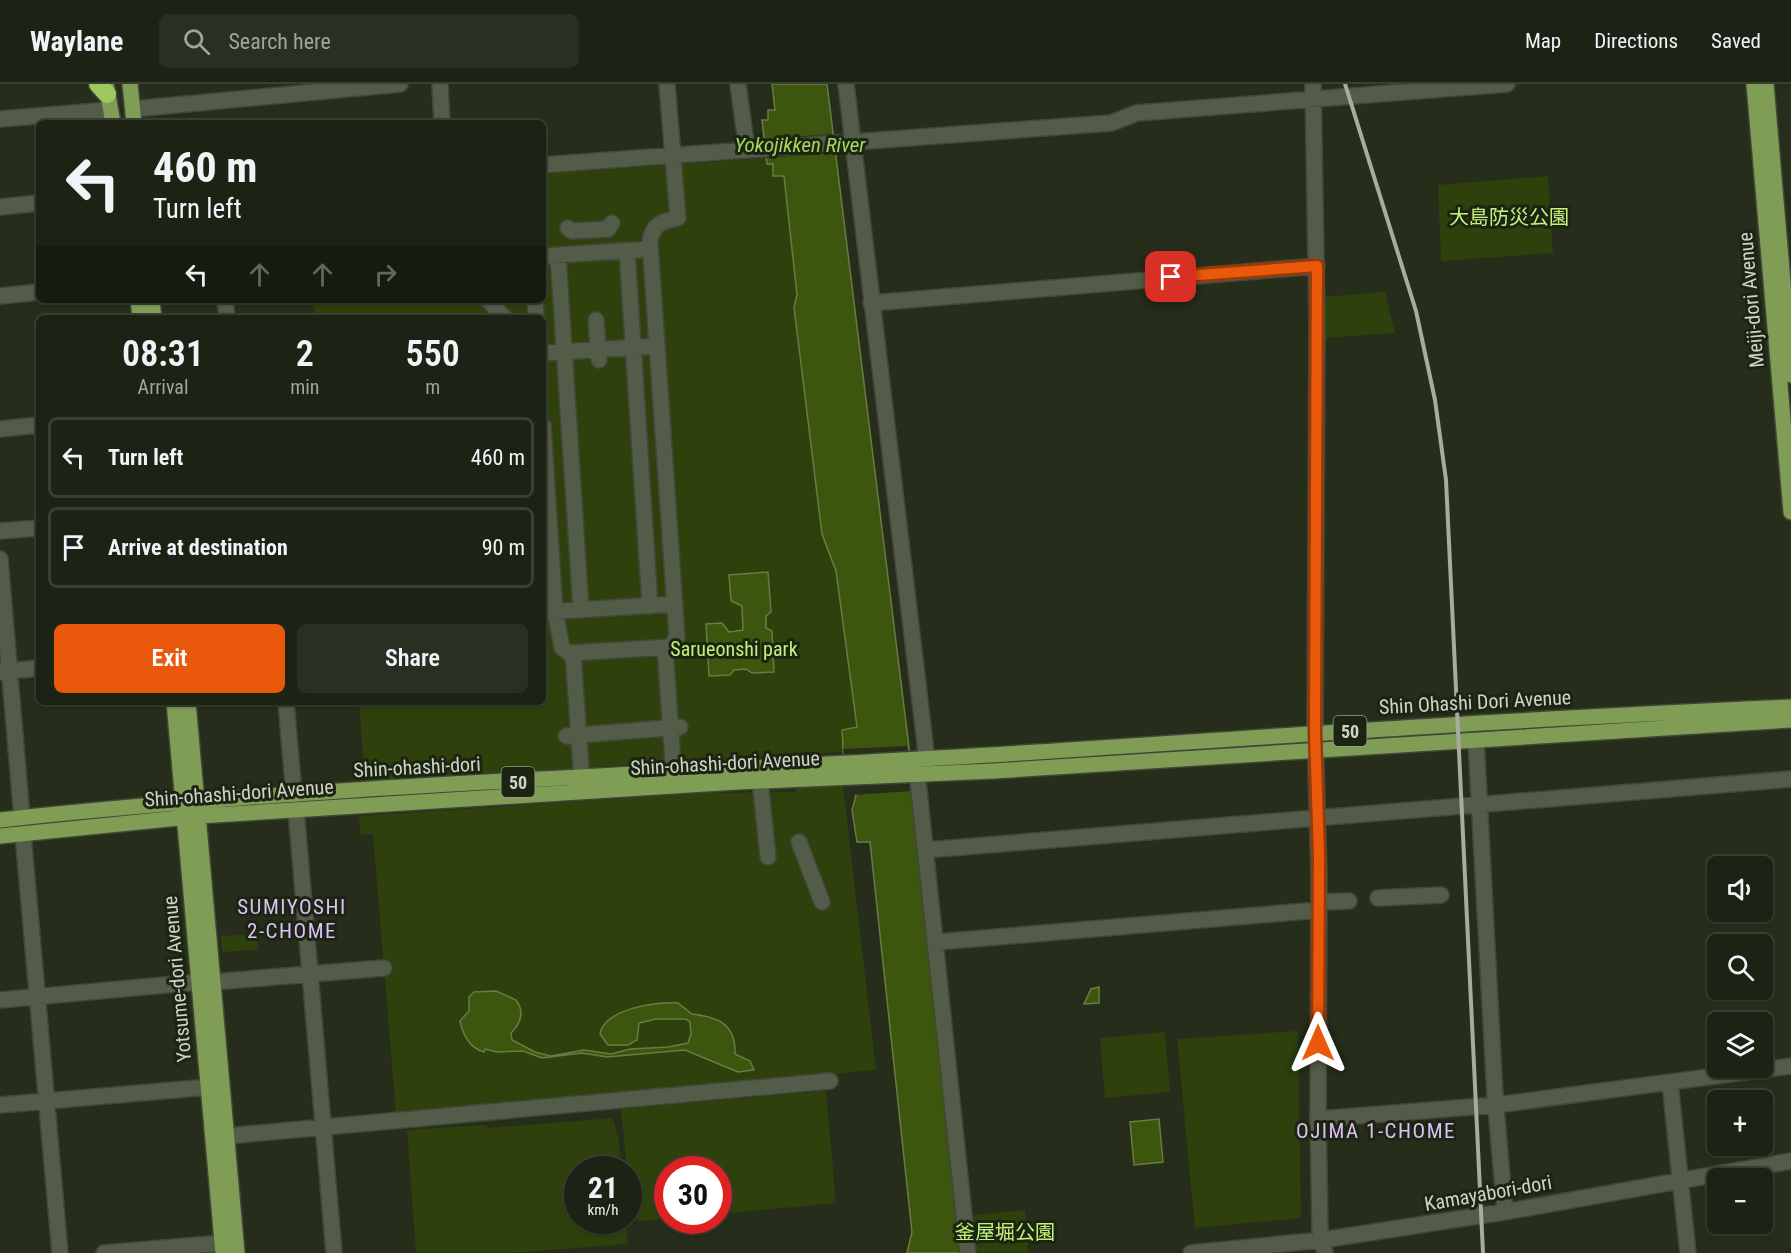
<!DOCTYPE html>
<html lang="en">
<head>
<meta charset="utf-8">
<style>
	body { margin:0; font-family:"Roboto Condensed","Noto Sans JP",sans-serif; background:#292f22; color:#f1f3f6; height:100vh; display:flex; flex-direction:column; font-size:22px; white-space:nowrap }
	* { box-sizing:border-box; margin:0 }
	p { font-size:20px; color:#a0a4a0 }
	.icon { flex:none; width:33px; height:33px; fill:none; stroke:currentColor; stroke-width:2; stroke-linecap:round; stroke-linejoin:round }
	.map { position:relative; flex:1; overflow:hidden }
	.drawer { position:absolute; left:36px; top:231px; width:510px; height:390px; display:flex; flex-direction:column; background:#1c2214; border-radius:9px; box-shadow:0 2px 4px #0004,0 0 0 2px #3a3f34 }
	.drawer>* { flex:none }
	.top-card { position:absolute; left:36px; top:36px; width:510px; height:183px; border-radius:9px; box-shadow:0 2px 4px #0004,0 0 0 2px #3a3f34; background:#1c2214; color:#f1f3f6; overflow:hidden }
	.controls { position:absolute; left:1707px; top:772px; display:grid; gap:12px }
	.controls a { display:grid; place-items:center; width:66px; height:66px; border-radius:9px; background:#1c2214; box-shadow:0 2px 4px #0004,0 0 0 2px #3a3f34; font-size:30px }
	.speed { position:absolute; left:564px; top:1072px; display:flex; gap:12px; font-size:30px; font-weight:700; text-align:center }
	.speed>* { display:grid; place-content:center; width:78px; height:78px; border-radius:50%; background:#1c2214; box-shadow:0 2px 4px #0004,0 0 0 2px #3a3f34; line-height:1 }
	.speed small { font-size:15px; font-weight:400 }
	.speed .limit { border:9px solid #d22; background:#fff; color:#111 }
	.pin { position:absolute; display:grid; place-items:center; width:51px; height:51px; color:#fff; margin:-26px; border-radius:12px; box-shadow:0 3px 9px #0006 }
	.me { position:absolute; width:66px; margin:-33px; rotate:0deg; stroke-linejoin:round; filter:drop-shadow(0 0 4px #0008) }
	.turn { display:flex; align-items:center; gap:21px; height:126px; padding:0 18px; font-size:27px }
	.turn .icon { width:78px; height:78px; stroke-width:2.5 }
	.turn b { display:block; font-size:42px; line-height:51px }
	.lanes { display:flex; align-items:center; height:57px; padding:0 18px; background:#0003; justify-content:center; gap:30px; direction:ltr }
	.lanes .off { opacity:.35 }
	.eta { display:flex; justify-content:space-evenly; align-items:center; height:102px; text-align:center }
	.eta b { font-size:36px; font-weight:600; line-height:42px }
	.action { display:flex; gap:12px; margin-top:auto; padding:12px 18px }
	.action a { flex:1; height:69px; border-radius:9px; background:#ea580c; color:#fff; font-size:24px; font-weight:600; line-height:69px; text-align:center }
	.action a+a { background:#292f22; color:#f1f3f6 }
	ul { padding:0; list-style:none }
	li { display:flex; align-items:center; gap:18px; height:81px; margin:0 12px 9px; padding:0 6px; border:3px solid #3a3f34; border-radius:9px }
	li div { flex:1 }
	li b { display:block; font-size:22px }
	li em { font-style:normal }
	header { display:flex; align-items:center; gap:36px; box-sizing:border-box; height:84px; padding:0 30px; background:#1c2214; border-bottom:2px solid #3a3f34 }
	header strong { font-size:28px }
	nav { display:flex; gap:33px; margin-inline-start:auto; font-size:21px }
	.search { width:420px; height:54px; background:#292f22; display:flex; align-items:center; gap:15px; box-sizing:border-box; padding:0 21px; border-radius:9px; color:#a0a4a0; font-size:22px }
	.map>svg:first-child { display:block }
	.green { fill:#2e400c }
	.water { fill:#3d560d; stroke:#687c45; stroke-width:1.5 }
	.pier { fill:#262d1b }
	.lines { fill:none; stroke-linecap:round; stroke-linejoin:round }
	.minor-casing { stroke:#414738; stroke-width:18 }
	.major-casing { stroke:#414738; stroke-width:18 }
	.highway-casing { stroke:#414738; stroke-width:21 }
	.minor { stroke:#535c48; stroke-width:15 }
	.major { stroke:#809d55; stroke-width:15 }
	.highway { stroke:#9ec85d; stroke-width:18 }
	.rail { stroke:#a6ac9f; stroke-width:4 }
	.route-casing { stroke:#983908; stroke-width:15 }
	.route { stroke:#ea580c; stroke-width:10 }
	.labels { text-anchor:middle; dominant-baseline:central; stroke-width:6; stroke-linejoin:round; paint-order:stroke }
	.shield { fill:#1c2412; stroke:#999f91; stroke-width:1.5 }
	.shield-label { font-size:18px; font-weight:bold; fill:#ced4c8 }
	.park-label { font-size:20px; fill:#c2f27c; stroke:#1c2412 }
	.street-label { font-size:20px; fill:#ced4c8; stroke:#1c2412 }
	.water-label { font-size:21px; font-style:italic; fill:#a7d560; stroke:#1c2412 }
	.neighbourhood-label { font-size:21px; letter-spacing:1.5px; fill:#dbc0f7; stroke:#1c2412 }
</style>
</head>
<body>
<header>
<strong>Waylane</strong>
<div class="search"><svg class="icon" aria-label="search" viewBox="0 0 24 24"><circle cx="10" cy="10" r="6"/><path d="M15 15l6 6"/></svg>Search here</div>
<nav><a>Map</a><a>Directions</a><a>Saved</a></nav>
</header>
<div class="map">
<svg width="1791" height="1169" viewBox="0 0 1791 1169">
	<rect width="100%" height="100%" fill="#262d1b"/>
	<path class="green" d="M 766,74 L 768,80 L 773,80 L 773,92 L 784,92 L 797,211 L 794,223 L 822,450 L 836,486 L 857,643 L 842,646 L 844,668 L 365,697 L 359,618 L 543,618 L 543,234 L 315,234 L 314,216 L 543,216 L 543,90 Z
		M 1548,92 L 1553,169 L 1441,177 L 1438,101 Z
		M 1385,208 L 1395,249 L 1323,254 L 1322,213 Z
		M 843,701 L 876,986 L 396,1030 L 373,750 L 361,751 L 359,732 L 703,709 L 796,708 L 796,704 Z
		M 257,850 L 258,866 L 222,868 L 221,852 Z
		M 1298,947 L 1301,1134 L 1195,1144 L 1177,955 Z
		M 1165,948 L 1170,1008 L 1105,1014 L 1100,954 Z
		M 826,1007 L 836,1119 L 719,1130 L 718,1086 L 668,1086 L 667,1135 L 639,1137 L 632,1132 L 621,1025 Z
		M 613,1034 L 619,1057 L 621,1086 L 578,1086 L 578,1137 L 626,1137 L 628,1160 L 509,1169 L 416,1169 L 407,1046 L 485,1041 L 489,1044 Z
		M 1025,1126 L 1028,1169 L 979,1169 L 972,1164 L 973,1131 Z"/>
	<path class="water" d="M 772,0 L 827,0 L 932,849 L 964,1169 L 907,1169 L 912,1148 L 870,758 L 857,758 L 852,726 L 856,712 C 841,697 844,667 842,646 L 857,643 L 836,487 L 822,450 L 794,223 L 797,211 L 784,92 L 773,92 L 773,80 L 767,80 L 762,36 L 768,36 L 768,26 L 775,26 Z
		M 768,488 L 771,528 L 766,532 L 766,544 L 772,547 L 774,588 L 752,589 L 746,585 L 734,586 L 730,591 L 709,592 L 706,540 L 722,539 L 729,548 L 743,546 L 742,522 L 731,517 L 729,491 Z
		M 1099,903 L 1099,919 L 1084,920 L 1091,905 Z
		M 474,908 L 496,907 L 516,916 C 525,928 521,939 511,949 L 512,956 L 535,968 L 551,972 L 584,966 L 611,970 L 630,965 L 668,963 L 688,959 L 691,950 L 690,938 L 686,935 L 656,935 L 639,939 L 637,956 L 628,961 L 608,961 L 600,950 C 604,925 657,917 678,919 L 692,930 C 718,933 736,940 735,970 L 750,977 L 754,986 L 738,988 L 685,966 L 607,973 L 582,969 L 542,974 L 523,967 L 496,968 L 485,965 L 484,968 C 470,964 463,951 460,937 L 469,927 L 469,913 Z
		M 1159,1035 L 1163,1078 L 1134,1081 L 1130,1038 Z"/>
	<path class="pier" d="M 832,50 L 834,69 L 766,74 L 764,55 Z
		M 907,662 L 913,707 L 850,711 L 849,709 L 843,665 Z"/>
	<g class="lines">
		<defs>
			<path id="minor" d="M 440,0 L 442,39
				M 738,0 L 747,66
				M 846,0 L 925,659 L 926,674 L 918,697 L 968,1169
				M 1313,0 L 1317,235 L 1315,649 L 1319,791 L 1318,1035 L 1320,1146 L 1325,1169
				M 133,25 L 400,0
				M 0,35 L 110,26
				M 543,81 L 1111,39 L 1137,29 L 1507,0
				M 0,123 L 39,119
				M 568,144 L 572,147 L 608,145 L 612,139
				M 627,167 L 650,522
				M 558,171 L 581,526
				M 543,172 L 650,165
				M 0,212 L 39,208
				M 225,216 L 227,234
				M 488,216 L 505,234
				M 535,216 L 536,234
				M 871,219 L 1317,182
				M 596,236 L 599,276
				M 543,269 L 657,262
				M 543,342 L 555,527 L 562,564 L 569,569 L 670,563 L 677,553 L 650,159 C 651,141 662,137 678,134 L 667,0
				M 0,345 L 39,341
				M 0,447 L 39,444
				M 0,475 L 22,734
				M 543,528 L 675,520
				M 665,564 L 673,679
				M 573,569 L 581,684
				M 0,588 L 39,584
				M 286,618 L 294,711
				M 566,652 L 680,643
				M 1476,657 L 1495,1012 L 1505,1128
				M 761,706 L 768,773
				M 296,726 L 334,1169
				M 23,750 L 60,1169
				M 799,758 L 822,818
				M 926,766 L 1791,695
				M 1378,814 L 1441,811
				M 1319,818 L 1349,817
				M 937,858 L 1319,826
				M 213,898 L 384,884
				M 0,916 L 198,898
				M 1670,999 L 1688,1169
				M 0,1021 L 209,1003
				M 1318,1035 L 1496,1021 L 1791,982
				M 226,1052 L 830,997
				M 104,1169 L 223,1159
				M 1191,1169 L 1322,1156 L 1510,1127 L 1791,1077"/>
			<path id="major" d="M 106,0 L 113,39
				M 130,0 L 134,39
				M 1754,0 L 1791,428
				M 1766,0 L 1791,291
				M 138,216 L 140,234
				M 152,216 L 154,234
				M 174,618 L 223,1169
				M 188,618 L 237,1169
				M 0,736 C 329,700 660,691 990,671 C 1257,654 1524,634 1791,623
				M 0,752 L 199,732 L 737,698 L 994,687 L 1791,636"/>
			<path id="highway" d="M 98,0 L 107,10"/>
		</defs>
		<use href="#minor" class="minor-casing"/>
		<use href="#major" class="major-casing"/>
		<use href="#highway" class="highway-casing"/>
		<use href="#minor" class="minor"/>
		<use href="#major" class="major"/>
		<use href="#highway" class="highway"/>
		<path class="rail" d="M 1345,0 L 1416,227 L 1435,316 L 1446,396 L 1483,1169"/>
	</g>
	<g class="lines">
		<defs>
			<path id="route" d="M 1171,193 L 1317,182 L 1315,649 L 1319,772 L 1318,959"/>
		</defs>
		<use href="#route" class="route-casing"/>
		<use href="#route" class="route"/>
	</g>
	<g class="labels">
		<g class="shield">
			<rect x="1333.5" y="632" width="33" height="30" rx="4.5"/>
			<rect x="501.5" y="683" width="33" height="30" rx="4.5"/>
		</g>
		<g class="shield-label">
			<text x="1350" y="647">50</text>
			<text x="518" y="698">50</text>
		</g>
		<g class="park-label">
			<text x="1509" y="133">大島防災公園</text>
			<text x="734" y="565">Sarueonshi park</text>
			<text x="1005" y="1148">釜屋堀公園</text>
		</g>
		<g class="street-label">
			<text transform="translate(1751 216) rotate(-95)">Meiji-dori Avenue</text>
			<text transform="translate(1475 618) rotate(-3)">Shin Ohashi Dori Avenue</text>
			<text transform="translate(725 679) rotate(-3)">Shin-ohashi-dori Avenue</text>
			<text transform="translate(417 683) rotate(-3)">Shin-ohashi-dori</text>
			<text transform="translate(239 709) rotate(-4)">Shin-ohashi-dori Avenue</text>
			<text transform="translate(177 895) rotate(-95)">Yotsume-dori Avenue</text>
			<text transform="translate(1488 1109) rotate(-10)">Kamayabori-dori</text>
		</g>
		<g class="water-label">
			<text x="800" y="61">Yokojikken River</text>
		</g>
		<g class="neighbourhood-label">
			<text x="292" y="823">SUMIYOSHI<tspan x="292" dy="24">2-CHOME</tspan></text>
			<text x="1376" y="1047">OJIMA 1-CHOME</text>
		</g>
	</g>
</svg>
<div class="controls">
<a><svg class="icon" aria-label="sound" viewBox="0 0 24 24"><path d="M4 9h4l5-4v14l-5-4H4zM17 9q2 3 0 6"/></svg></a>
<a><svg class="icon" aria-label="search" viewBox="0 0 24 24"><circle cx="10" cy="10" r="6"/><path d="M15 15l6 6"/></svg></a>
<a><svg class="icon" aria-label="layers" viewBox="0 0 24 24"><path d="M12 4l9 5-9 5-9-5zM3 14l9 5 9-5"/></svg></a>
<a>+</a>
<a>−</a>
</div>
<div class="speed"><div>21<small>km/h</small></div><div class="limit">30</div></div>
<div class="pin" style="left:1171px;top:193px;background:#d93025"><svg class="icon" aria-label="arrive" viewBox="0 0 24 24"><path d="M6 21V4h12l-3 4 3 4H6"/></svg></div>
<svg class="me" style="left:1318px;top:959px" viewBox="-20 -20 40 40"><path d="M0-17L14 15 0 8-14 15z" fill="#ea580c" stroke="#fff" stroke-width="4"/></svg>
<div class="top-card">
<div class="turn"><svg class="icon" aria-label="left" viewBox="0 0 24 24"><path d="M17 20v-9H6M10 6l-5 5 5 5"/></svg><div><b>460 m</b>Turn left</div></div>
<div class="lanes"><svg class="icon" aria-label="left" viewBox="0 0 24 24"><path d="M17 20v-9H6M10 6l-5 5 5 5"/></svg><svg class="icon off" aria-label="ahead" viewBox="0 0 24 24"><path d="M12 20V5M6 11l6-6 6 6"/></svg><svg class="icon off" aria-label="ahead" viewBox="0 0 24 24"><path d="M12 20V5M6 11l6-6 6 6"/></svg><svg class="icon off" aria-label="right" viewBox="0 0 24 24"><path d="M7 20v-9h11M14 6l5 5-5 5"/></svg></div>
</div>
<section class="drawer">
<div class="eta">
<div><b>08:31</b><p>Arrival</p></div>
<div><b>2</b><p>min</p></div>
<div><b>550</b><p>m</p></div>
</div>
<ul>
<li><svg class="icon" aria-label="left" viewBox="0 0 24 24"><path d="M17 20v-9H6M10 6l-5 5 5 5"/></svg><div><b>Turn left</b></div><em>460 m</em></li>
<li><svg class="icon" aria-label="arrive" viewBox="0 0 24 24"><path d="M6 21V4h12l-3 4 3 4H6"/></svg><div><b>Arrive at destination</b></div><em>90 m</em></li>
</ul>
<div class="action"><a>Exit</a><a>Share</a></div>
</section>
</div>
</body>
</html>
